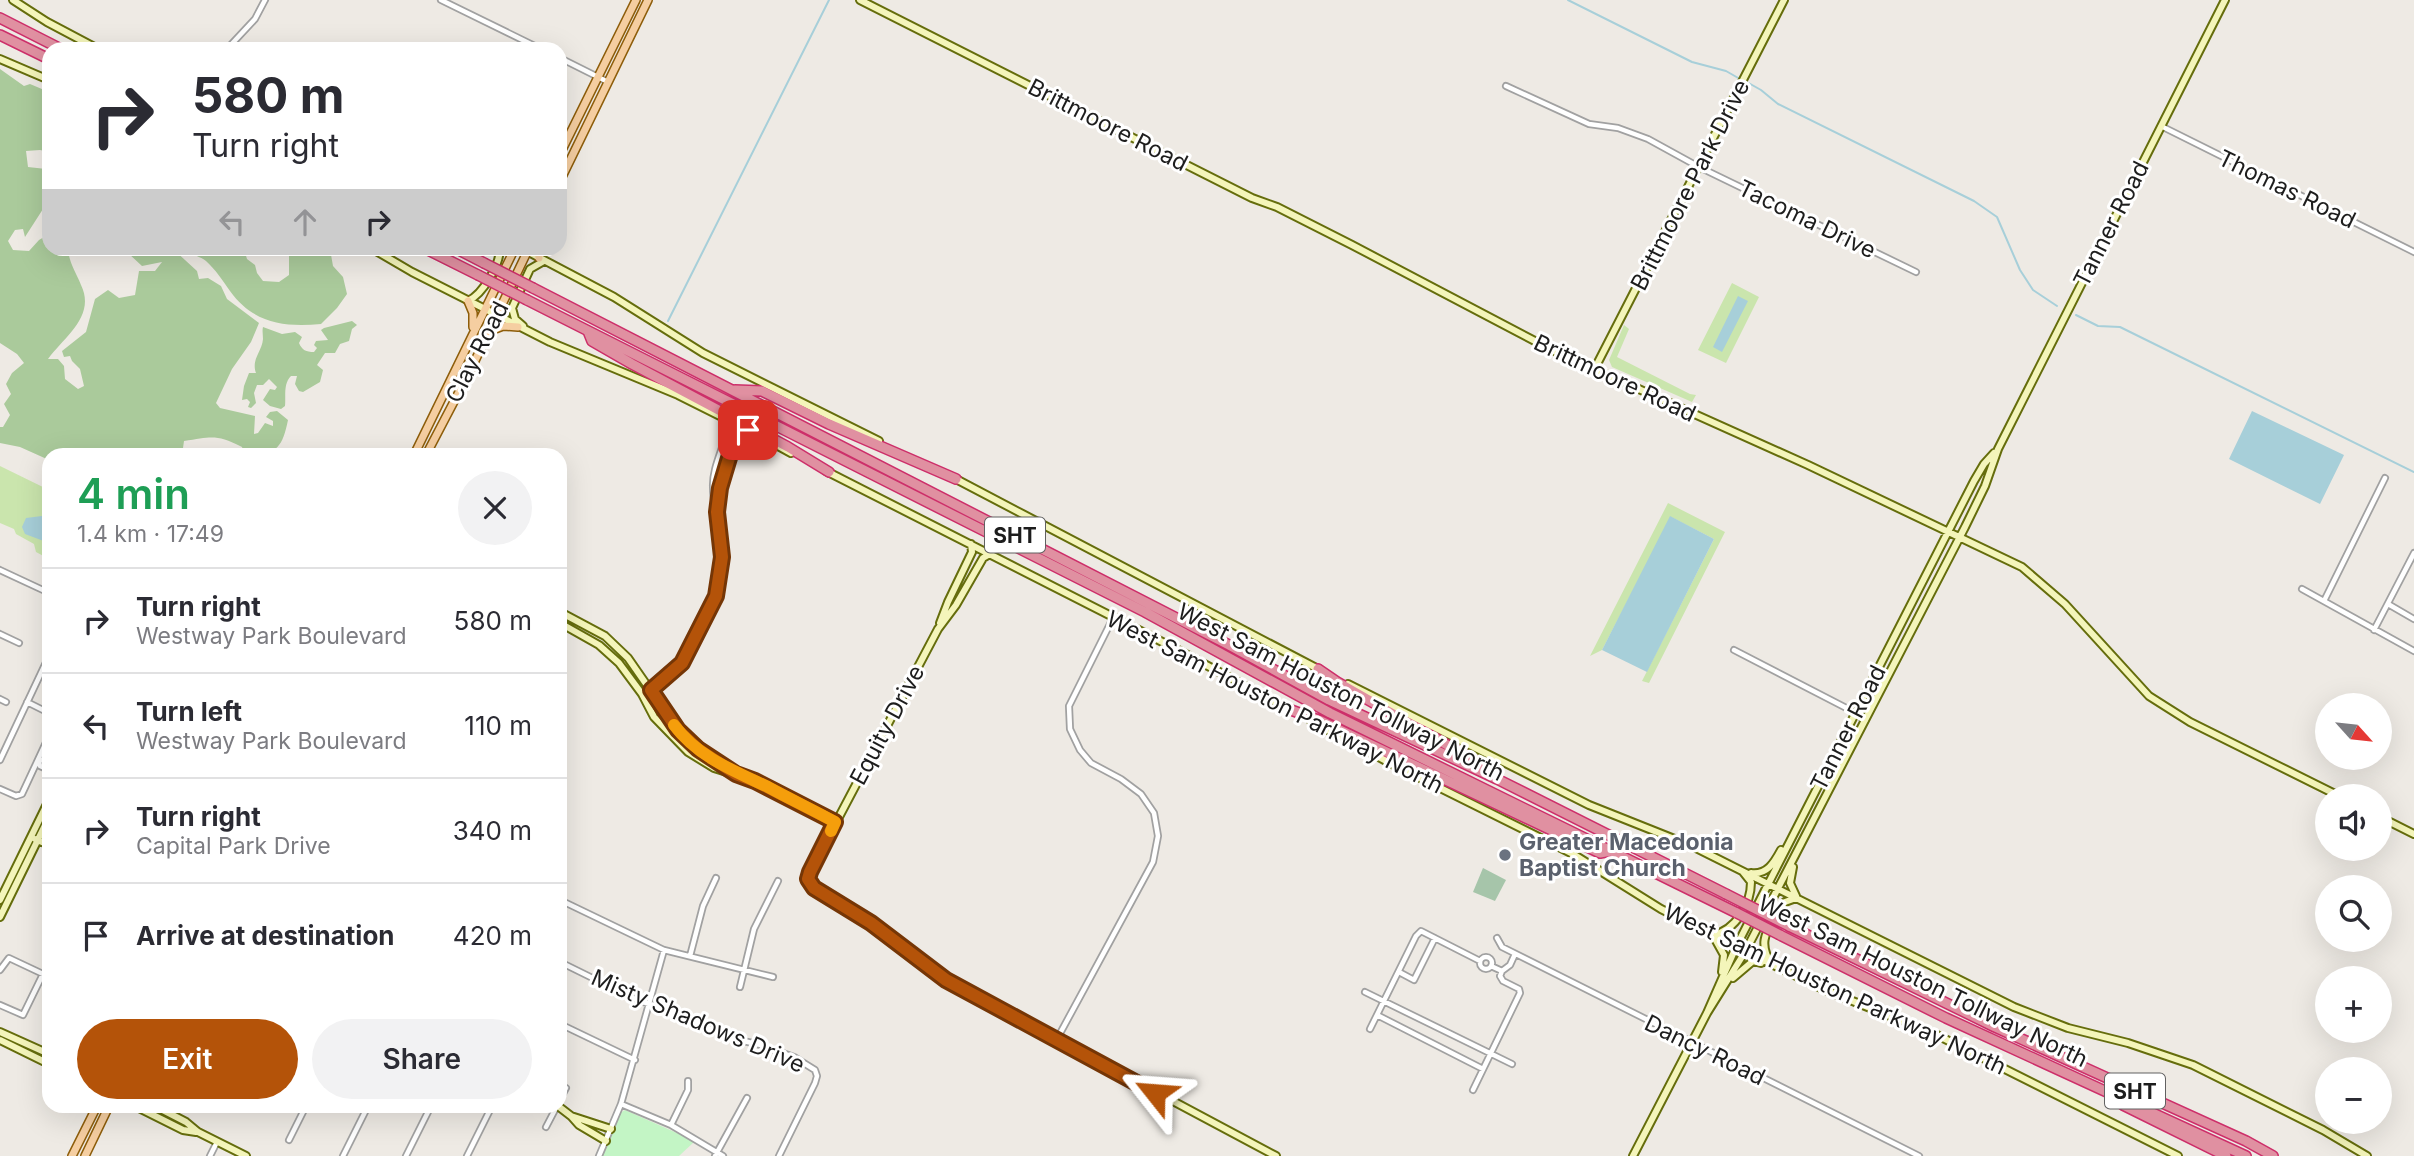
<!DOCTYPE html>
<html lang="en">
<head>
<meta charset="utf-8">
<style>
	body { margin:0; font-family:Inter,sans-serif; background:#f2f2f3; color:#2b2b33; height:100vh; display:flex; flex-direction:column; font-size:26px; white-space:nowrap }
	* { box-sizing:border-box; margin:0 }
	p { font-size:23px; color:#7c7c81 }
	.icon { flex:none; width:38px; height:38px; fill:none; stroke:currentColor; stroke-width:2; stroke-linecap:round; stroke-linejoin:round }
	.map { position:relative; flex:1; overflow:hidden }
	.side { position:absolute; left:42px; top:448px; width:525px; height:665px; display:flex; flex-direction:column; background:#fff; border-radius:21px; box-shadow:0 7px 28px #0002 }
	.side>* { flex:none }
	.banner { position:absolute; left:42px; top:42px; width:525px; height:214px; border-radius:21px; box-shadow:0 7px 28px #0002; background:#fff; color:#2b2b33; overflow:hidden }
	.needle { width:46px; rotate:117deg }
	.controls { position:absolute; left:2315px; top:693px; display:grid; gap:14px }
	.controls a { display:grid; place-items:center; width:77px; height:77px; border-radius:50%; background:#fff; box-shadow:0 7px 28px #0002; font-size:35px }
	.pin { position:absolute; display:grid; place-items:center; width:60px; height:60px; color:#fff; margin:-30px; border-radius:14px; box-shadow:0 4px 10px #0006 }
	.me { position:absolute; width:77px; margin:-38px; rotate:298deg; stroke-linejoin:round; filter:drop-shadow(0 0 5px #0008) }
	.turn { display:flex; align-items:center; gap:24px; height:147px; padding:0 35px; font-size:32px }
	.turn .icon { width:91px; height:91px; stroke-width:2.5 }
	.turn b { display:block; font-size:49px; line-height:60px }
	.lanes { display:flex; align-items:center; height:66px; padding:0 35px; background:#0003; justify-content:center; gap:35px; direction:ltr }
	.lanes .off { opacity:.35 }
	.round { display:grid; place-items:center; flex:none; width:74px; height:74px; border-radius:37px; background:#f2f2f3 }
	.overview { display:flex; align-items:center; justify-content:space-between; height:119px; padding:0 35px }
	h1 { font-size:42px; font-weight:600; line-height:52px; color:#1e9e55 }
	.action { display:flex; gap:14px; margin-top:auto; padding:14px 35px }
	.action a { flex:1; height:80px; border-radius:42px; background:#b45309; color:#fff; font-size:28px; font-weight:600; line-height:80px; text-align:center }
	.action a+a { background:#f2f2f3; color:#2b2b33 }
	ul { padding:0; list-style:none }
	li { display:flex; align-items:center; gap:21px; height:105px; padding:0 35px; border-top:2px solid #e1e1e2 }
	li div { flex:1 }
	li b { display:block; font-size:26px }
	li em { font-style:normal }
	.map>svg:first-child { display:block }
	.grass { fill:#cae5ad }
	.forest { fill:#aaca9b }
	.cemetery { fill:#a6c5aa }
	.park { fill:#c3f5c5 }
	.water { fill:#a7cfd9 }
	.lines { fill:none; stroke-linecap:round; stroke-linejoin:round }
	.stream { stroke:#a7cfd9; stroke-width:2 }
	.street-casing { stroke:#a1a1a1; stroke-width:8 }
	.secondary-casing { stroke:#656d0c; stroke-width:10 }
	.primary-casing { stroke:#8d5d0a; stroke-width:10 }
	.highway-casing { stroke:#cd2f6a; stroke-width:12 }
	.street { stroke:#fff; stroke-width:4.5 }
	.secondary { stroke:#f4f5ba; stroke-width:6 }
	.primary { stroke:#f5cea1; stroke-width:7 }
	.highway { stroke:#e090a1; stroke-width:9 }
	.highway-bridge-casing { stroke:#cd2f6a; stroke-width:12; stroke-linecap:butt }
	.highway-bridge { stroke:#e090a1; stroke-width:9 }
	.route-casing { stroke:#753606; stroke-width:18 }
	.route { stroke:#b45309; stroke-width:12 }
	.slow { stroke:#f59e0b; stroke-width:12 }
	.worship-dot { fill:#6b7280; stroke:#fff; stroke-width:2.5 }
	.labels { text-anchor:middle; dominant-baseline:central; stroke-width:6; stroke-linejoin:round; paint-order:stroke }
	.shield { fill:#fff; stroke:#616161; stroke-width:2 }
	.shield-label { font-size:21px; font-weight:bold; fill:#1d1d1d }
	.street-label { font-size:23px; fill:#1d1d1d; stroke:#fff }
	.worship-label { font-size:23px; font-weight:bold; fill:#5b616d; stroke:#fff; text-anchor:start }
</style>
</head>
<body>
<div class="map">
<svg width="2414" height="1156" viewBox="0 0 2414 1156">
	<rect width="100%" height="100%" fill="#eeeae4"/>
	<path class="grass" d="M 1732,283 L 1759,297 L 1726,363 L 1698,350 Z
		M 1624,325 L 1629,329 L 1617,357 L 1690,394 L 1696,395 L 1692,402 L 1612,367 L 1609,360 Z
		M 0,466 L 49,490 L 49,559 L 36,552 L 34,544 L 16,534 L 14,529 L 0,523 Z
		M 1668,503 L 1725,532 L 1649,683 L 1642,681 L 1714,539 L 1671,517 L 1602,650 L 1590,656 Z"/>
	<path class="forest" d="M 0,69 L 24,86 L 30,84 L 49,92 L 49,152 L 40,150 L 26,151 L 28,167 L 46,169 L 49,174 L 49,213 L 43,209 L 25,237 L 23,229 L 15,230 L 8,241 L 13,250 L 29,251 L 39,240 L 49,234 L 49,248 L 68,249 C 69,263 76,272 81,285 C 96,316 65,336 48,359 L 58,359 L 64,366 L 65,379 L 78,389 L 84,386 L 80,369 L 72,361 L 70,356 L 64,357 L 62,351 L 86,332 L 95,299 L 108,290 L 119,298 L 135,295 L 139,271 L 155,271 L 162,262 L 142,266 L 128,253 L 127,249 L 173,249 L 197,271 L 199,279 L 208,278 L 221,286 L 227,299 L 259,323 L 251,342 L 232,369 L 216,403 L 220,408 L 255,416 L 254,434 L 258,433 L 265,423 L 273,426 L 273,421 L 266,417 L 270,412 L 277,411 L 288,420 C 282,450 275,455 245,455 L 242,447 C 216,434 212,437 184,441 L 182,455 L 49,455 L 49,460 L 20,447 L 0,443 L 0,427 L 3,427 L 10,415 L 4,404 L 11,394 L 6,384 L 12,373 L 24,363 L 17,354 L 0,343 Z
		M 187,249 L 244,249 L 247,259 L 255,265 L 257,273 L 263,281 L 279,282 L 289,275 L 289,252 L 286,249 L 330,249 L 333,266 L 343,277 L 347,294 L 337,308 L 321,324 C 284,327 254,324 230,291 C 223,281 215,269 206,261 C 202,257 192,255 187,252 Z
		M 352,321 L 357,325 L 352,329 L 349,341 L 340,344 L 335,353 L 325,353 L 317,365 L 323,370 L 320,382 L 303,392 L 299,391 L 295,384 L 297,376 L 291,376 C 283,384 286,396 285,406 L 281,409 L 270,406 L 263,400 L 270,389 L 275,390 L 277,387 L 269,379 L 263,385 L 257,385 L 254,393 L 256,403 L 251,408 L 248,407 L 250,402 L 247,399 L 242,400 L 244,386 L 249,373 L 256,373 C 251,359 262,352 263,339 C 263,335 262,331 263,327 L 282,334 L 295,332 L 302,337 L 299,343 C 302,350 306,352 314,352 L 317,348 L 314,345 L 316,341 L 328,340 L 321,330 L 324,328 Z"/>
	<path class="cemetery" d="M 1483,868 L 1506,880 L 1495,901 L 1473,892 Z"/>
	<path class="park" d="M 625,1110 L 695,1141 L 679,1156 L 602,1156 L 620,1113 Z"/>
	<path class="water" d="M 1738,296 L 1748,301 L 1722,352 L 1713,347 Z
		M 2252,411 L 2344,455 L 2320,504 L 2229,459 Z
		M 49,510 L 49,543 L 25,534 L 22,527 L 26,518 L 42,516 Z
		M 1670,516 L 1714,539 L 1647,672 L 1602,650 Z"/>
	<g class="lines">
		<path class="stream" d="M 1568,0 L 1692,62 L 1726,71 L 1740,79
			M 1745,81 L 1761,90 L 1778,104 L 1974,201 L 1997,217 L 2020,270 L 2033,290 L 2057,306
			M 2076,315 L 2098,326 L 2120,327 L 2414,472
			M 668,321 L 829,0"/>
		<defs>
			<path id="street" d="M 441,0 L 541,49
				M 227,49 L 255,19 L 265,0
				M 560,58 L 608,82
				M 1506,86 L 1589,124 L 1618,128 L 1648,139 L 1699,167 L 1916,272
				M 2161,126 L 2414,252
				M 718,507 C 721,482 724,444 748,430
				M 0,570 L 45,591
				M 2302,589 L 2414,651
				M 2324,601 L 2385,478
				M 2388,604 L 2414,619
				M 2374,630 L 2414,553
				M 0,634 L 19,643
				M 1734,650 L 1856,713 L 1865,721
				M 642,694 C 686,675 722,603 722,556 C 722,533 713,510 713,487 C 712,463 729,441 727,420
				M 0,699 L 6,702
				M 27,702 L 49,713
				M 0,760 L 49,656
				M 38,761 L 42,760 L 49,763
				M 39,762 L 40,766 L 49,770
				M 0,789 L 16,796 L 22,794 L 49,736
				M 560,900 L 664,950 L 773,977
				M 1497,938 L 1502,947 L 1919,1156
				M 690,956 L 703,906 L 716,878
				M1480 963a6 6 0 1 1 12 0a6 6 0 1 1-12 0Z
				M 560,962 L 637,1000 L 680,1014 L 726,1037 L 761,1045 L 794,1057 L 815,1070 L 817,1076 L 815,1083 L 779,1156
				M 1491,966 L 1502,971 L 1510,965 L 1515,954
				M 0,970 L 9,958 L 43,974 L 23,1015 L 0,1005
				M 1399,972 L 1414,980 L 1435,938
				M 740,987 L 754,929 L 778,881
				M 1365,992 L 1512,1064
				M 1377,1015 L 1483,1069
				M 560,1024 L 635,1060
				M 1370,1029 L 1416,936 L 1421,931 L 1480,961
				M 1057,1039 L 1153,862 L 1158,836 L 1154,813 L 1141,794 L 1121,779 L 1091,763 L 1080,750 L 1070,729 L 1069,706 L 1113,618
				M 1473,1090 L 1520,993 L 1519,989 L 1503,981 L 1500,976 L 1502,971
				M 560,1099 L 566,1088
				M 621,1104 L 671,1125 L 723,1156
				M 671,1125 L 688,1090 L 688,1081
				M 546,1127 L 557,1106
				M 289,1140 L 306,1106
				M 210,1156 L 217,1142
				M 343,1156 L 368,1106
				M 406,1156 L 431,1106
				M 467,1156 L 492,1106
				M 599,1156 L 621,1104 L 664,950
				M 715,1156 L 747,1098"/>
			<path id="secondary" d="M 13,0 L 47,22 L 98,49
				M 860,0 L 1252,198 L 1277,207 L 1352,245 L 1552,350 L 1808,465 L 2022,567 L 2065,604 L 2149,696 L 2190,722 L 2339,796
				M 0,59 L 49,80
				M 371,248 L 412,272 L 550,342 L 678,395 L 742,427
				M 521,248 L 614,297 L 703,353 L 879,441
				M 468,301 C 483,294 500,265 500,248
				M 523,326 L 515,319 L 512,308 L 530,269 L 544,261
				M 1594,370 L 1784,0
				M 758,435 L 791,453
				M 826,471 L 1180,651 L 1292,711
				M 954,478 L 1320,670
				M 990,554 L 983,558 L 956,605 L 938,629 L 810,872 L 810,884 L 871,923 L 946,980 L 1276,1156
				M 560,612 L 605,636 L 628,658 L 678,730 L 698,749 L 729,770
				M 560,623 L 599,645 L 619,663 L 642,694 L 654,717 L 688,752 L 714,768 L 755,781 L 835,822
				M 940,623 L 948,602 L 972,552 L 971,544
				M 1348,684 L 1589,805 L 1692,846 L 2014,1007 L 2068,1028 L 2128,1043 L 2193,1065 L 2323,1130 L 2367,1156
				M 1311,721 L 1388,762 L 1573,854 L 1661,909 L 1736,947 L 1825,990 L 1935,1034 L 2178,1156
				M 2380,817 L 2414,834
				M 35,839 L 49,845
				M 1793,867 L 1790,883 L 1796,896
				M 1751,873 C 1767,875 1774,863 1781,850
				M 0,900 L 49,800
				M 0,917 L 49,817
				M 1713,935 C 1736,930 1751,904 1751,882 L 1743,872
				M 1714,937 L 1724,955 L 1722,972
				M 1772,965 C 1756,941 1768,930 1780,907 L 1785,902 L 1796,898
				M 1733,978 L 1753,961 L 1761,963
				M 1707,1013 L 1745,952 L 1965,527 L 1985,486 L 1998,449 L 2225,0
				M 0,1032 L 49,1054
				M 0,1040 L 49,1064
				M 135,1106 L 183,1130 L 196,1132
				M 155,1106 L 186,1122 L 198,1132 L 246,1156
				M 558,1106 L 571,1116 L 579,1125 L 606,1141
				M 571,1116 L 611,1129
				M 1633,1156 L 1707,1013 L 1736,947 L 1974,481 L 1984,464 L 1994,453"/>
			<path id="primary" d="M 560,154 L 636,0
				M 560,181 L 648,0
				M 538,248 L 539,258
				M 468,301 L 473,313 L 473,327
				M 490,331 L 503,326 L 518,327
				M 414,455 L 515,248
				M 426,455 L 471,369 L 529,248
				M 72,1156 L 97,1106
				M 85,1156 L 109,1106"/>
			<path id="highway" d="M 0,18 L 61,49
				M 0,35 L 49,59
				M 424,248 L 478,275
				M 455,248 L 484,263
				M 533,288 L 1229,645 L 1329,700 L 1497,779 L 1726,894
				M 527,300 L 1145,612 L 1330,713 L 1737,913
				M 588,331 L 592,341 L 632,364 L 788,447 L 829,472
				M 735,390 L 762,391 L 829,424 L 956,479
				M 1318,669 L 1337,682 L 1491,770
				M 1291,710 L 1321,721 L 1600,853 L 1611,851
				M 1789,926 L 1995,1027 L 2246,1141 L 2273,1156
				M 1780,935 L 1946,1018 L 2246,1156
				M 2123,1105 L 2226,1156"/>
		</defs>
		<use href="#street" class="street-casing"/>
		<use href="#secondary" class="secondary-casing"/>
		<use href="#primary" class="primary-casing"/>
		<use href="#highway" class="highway-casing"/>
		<use href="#street" class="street"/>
		<use href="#secondary" class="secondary"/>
		<use href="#primary" class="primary"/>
		<use href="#highway" class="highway"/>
		<defs>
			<path id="highway-bridge" d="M 484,263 L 533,288
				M 478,275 L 527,300
				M 1726,894 L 1789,926
				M 1737,913 L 1780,935"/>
		</defs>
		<use href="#highway-bridge" class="highway-bridge-casing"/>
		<use href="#highway-bridge" class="highway-bridge"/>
	</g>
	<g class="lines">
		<defs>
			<path id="route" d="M 748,430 L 738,436 L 732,448 L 720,488 L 717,512 L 722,557 L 716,596 L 682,663 L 651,690 L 678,730 L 698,749 L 736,774 L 755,781 L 835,822 L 810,872 L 808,879 L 814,888 L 871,923 L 946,980 L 1155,1093"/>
		</defs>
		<use href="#route" class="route-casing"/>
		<use href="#route" class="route"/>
		<path class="slow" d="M 674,725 C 698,757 734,771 768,787 C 790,799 813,810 835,822 L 831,831"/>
	</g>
	<circle class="worship-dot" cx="1505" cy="855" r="7"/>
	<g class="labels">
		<g class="shield">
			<rect x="985" y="517.5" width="60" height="35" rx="5"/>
			<rect x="2105" y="1073.5" width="60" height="35" rx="5"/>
		</g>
		<g class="shield-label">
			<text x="1015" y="535">SHT</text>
			<text x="2135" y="1091">SHT</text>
		</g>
		<g class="street-label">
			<text transform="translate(1108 125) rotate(27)">Brittmoore Road</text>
			<text transform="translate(1690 185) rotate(-63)">Brittmoore Park Drive</text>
			<text transform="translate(2287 189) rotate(26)">Thomas Road</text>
			<text transform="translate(1807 219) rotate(26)">Tacoma Drive</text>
			<text transform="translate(2111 224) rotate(-63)">Tanner Road</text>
			<text transform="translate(477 352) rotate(-63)">Clay Road</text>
			<text transform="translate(1615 378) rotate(25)">Brittmoore Road</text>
			<text transform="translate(1341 692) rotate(27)">West Sam Houston Tollway North</text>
			<text transform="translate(1275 702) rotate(27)">West Sam Houston Parkway North</text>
			<text transform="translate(887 725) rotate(-62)">Equity Drive</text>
			<text transform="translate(1848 728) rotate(-63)">Tanner Road</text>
			<text transform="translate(1923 981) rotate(26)">West Sam Houston Tollway North</text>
			<text transform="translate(1835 989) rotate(25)">West Sam Houston Parkway North</text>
			<text transform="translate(698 1021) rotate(23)">Misty Shadows Drive</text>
			<text transform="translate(1705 1050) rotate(26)">Dancy Road</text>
		</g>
		<g class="worship-label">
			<text x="1519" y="842">Greater Macedonia<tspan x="1519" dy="26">Baptist Church</tspan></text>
		</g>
	</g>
</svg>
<div class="controls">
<a><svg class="needle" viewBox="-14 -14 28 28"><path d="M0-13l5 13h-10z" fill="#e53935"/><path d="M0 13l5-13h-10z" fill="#7c7c81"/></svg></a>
<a><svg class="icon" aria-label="sound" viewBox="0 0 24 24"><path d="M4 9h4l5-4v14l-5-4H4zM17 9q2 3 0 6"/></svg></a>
<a><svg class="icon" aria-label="search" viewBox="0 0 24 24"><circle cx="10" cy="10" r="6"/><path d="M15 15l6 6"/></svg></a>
<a>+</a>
<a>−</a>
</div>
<div class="pin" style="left:748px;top:430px;background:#d93025"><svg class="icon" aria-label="arrive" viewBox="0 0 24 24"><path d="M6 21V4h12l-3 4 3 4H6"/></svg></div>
<svg class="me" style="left:1155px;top:1093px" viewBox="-20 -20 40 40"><path d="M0-17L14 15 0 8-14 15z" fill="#b45309" stroke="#fff" stroke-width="4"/></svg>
<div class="banner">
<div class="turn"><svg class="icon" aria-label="right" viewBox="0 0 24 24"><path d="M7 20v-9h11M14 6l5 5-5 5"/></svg><div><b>580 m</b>Turn right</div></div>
<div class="lanes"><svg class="icon off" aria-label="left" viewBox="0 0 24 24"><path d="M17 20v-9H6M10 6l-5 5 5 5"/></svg><svg class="icon off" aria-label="ahead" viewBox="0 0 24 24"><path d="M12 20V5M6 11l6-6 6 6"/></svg><svg class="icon" aria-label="right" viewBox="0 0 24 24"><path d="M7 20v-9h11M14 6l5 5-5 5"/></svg></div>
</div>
<section class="side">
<div class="overview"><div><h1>4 min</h1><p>1.4 km · 17:49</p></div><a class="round"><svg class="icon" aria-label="close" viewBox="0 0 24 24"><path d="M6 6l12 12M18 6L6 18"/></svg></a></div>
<ul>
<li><svg class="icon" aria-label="right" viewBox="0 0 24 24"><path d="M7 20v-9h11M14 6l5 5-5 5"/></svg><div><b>Turn right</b><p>Westway Park Boulevard</p></div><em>580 m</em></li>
<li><svg class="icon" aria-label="left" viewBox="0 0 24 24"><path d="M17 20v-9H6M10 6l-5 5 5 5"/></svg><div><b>Turn left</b><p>Westway Park Boulevard</p></div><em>110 m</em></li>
<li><svg class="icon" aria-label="right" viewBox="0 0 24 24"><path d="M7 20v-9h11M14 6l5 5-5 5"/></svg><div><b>Turn right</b><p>Capital Park Drive</p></div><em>340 m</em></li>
<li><svg class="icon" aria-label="arrive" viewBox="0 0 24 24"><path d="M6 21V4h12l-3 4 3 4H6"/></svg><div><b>Arrive at destination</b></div><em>420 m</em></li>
</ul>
<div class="action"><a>Exit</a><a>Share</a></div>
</section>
</div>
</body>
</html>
